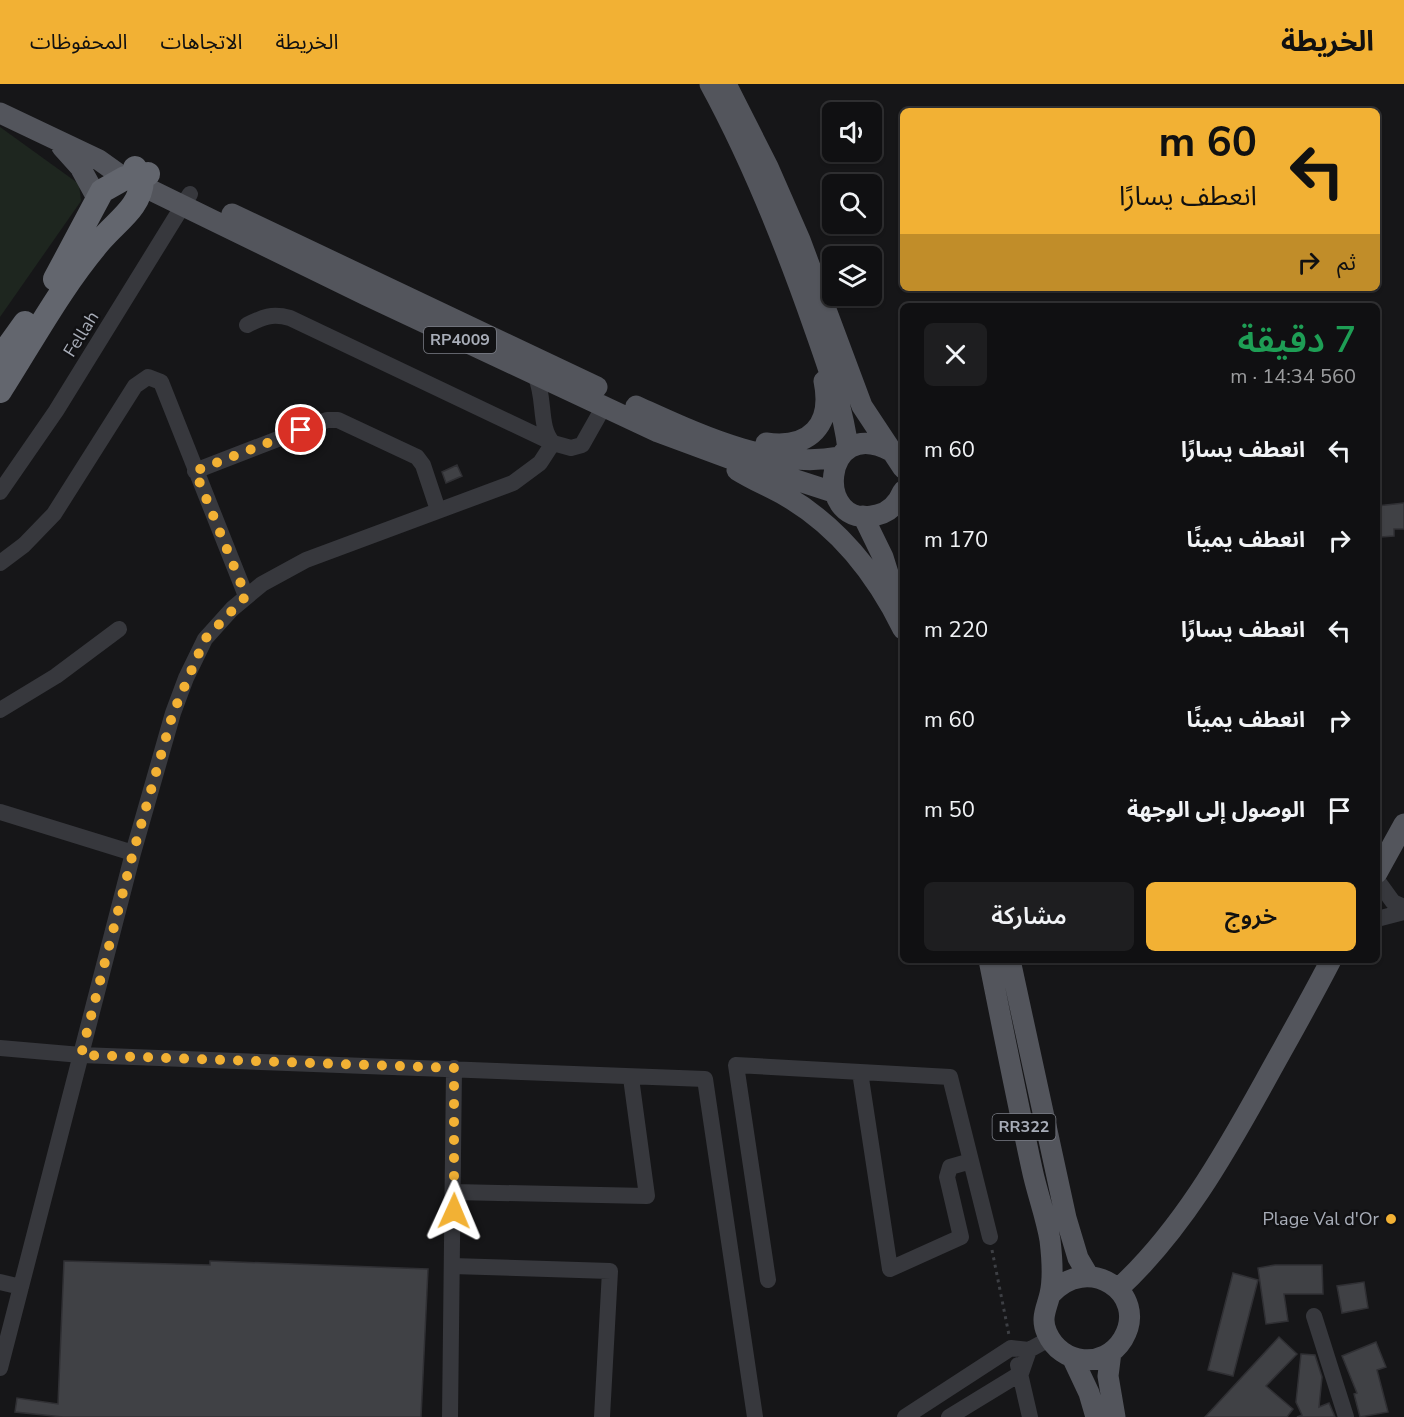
<!DOCTYPE html>
<html lang="ar">
<head>
<meta charset="utf-8">
<style>
	body { margin:0; font-family:"Nunito Sans","Noto Sans Arabic",sans-serif; background:#1e1e20; color:#f1f3f6; direction:rtl; height:100vh; display:flex; flex-direction:column; font-size:22px; white-space:nowrap }
	* { box-sizing:border-box; margin:0 }
	p { font-size:20px; color:#9c9d9f }
	.icon { flex:none; width:33px; height:33px; fill:none; stroke:currentColor; stroke-width:2; stroke-linecap:round; stroke-linejoin:round }
	.map { position:relative; flex:1; overflow:hidden; direction:ltr }
	.sheet { position:absolute; left:900px; top:219px; width:480px; height:660px; display:flex; flex-direction:column; background:#101012; border-radius:9px; box-shadow:0 2px 4px #0004,0 0 0 2px #303032; direction:rtl }
	.sheet>* { flex:none }
	.top-card { position:absolute; left:900px; top:24px; width:480px; height:183px; border-radius:9px; box-shadow:0 2px 4px #0004,0 0 0 2px #303032; direction:rtl; background:#f2b134; color:#111; overflow:hidden }
	.controls { position:absolute; left:822px; top:18px; display:grid; gap:12px }
	.controls a { display:grid; place-items:center; width:60px; height:60px; border-radius:9px; background:#101012; box-shadow:0 2px 4px #0004,0 0 0 2px #303032; font-size:30px }
	.pin { position:absolute; display:grid; place-items:center; width:51px; height:51px; color:#fff; margin:-26px; border:3px solid #fff; border-radius:50%; box-shadow:0 2px 6px #0007 }
	.me { position:absolute; width:66px; margin:-33px; rotate:1deg; stroke-linejoin:round; filter:drop-shadow(0 0 4px #0008) }
	.turn { display:flex; align-items:center; gap:21px; height:126px; padding:0 24px; font-size:27px }
	.turn .icon { width:78px; height:78px; stroke-width:2.5 }
	.turn b { display:block; font-size:42px; line-height:51px }
	.then { display:flex; align-items:center; height:57px; padding:0 24px; background:#0003; gap:12px; font-size:22px }
	.round { display:grid; place-items:center; flex:none; width:63px; height:63px; border-radius:9px; background:#1e1e20 }
	.summary { display:flex; align-items:center; justify-content:space-between; height:102px; padding:0 24px }
	h1 { font-size:36px; font-weight:600; line-height:45px; color:#1e9e55 }
	.cta { display:flex; gap:12px; margin-top:auto; padding:12px 24px }
	.cta a { flex:1; height:69px; border-radius:9px; background:#f2b134; color:#111; font-size:24px; font-weight:600; line-height:69px; text-align:center }
	.cta a+a { background:#1e1e20; color:#f1f3f6 }
	ul { padding:0; list-style:none }
	li { display:flex; align-items:center; gap:18px; height:90px; padding:0 24px }
	li div { flex:1 }
	li b { display:block; font-size:22px }
	li em { font-style:normal }
	header { display:flex; align-items:center; gap:36px; box-sizing:border-box; height:84px; padding:0 30px; background:#f2b134; color:#111 }
	header strong { font-size:28px }
	nav { display:flex; gap:33px; margin-inline-start:auto; font-size:21px }
	.map>svg:first-child { display:block }
	.green { fill:#1e261f }
	.building { fill:#404145; stroke:#303034; stroke-width:1.5 }
	.lines { fill:none; stroke-linecap:round; stroke-linejoin:round }
	.path { stroke:#3d3f44; stroke-width:3; stroke-dasharray:3 4.5; stroke-linecap:butt }
	.minor { stroke:#37383d; stroke-width:16 }
	.major { stroke:#53555c; stroke-width:21 }
	.highway { stroke:#63666e; stroke-width:24 }
	.route { stroke:#f2b134; stroke-width:10; stroke-dasharray:0 18 }
	.poi-dot { fill:#f2b134; stroke:#111113; stroke-width:2 }
	.labels { text-anchor:middle; dominant-baseline:central; stroke-width:5; stroke-linejoin:round; paint-order:stroke }
	.shield { fill:#111113; stroke:#7b7e86; stroke-width:1.5 }
	.shield-label { font-size:16px; font-weight:bold; fill:#a8adb8 }
	.street-label { font-size:18px; fill:#a8adb8; stroke:#111113 }
	.poi-label { font-size:18px; fill:#a8adb8; stroke:#111113; text-anchor:end }
</style>
</head>
<body>
<header>
<strong>الخريطة</strong>
<nav><a>الخريطة</a><a>الاتجاهات</a><a>المحفوظات</a></nav>
</header>
<div class="map">
<svg width="1404" height="1333" viewBox="0 0 1404 1333">
	<rect width="100%" height="100%" fill="#161618"/>
	<path class="green" d="M 0,43 L 79,100 L 81,117 L 0,233 Z"/>
	<path class="building" d="M 457,381 L 462,392 L 446,399 L 442,388 Z
		M 1404,419 L 1404,445 L 1394,445 L 1394,452 L 1381,453 L 1380,445 L 1377,448 L 1377,422 Z
		M 64,1177 L 210,1181 L 210,1177 L 428,1185 L 421,1333 L 63,1333 L 15,1328 L 17,1314 L 58,1320 Z
		M 1275,1181 L 1322,1181 L 1323,1210 L 1284,1210 L 1288,1237 L 1266,1240 L 1258,1184 Z
		M 1233,1189 L 1258,1196 L 1233,1292 L 1208,1286 Z
		M 1364,1198 L 1368,1224 L 1342,1229 L 1337,1202 Z
		M 1279,1253 L 1297,1270 L 1266,1302 L 1293,1325 L 1287,1333 L 1205,1333 Z
		M 1376,1258 L 1386,1283 L 1377,1286 L 1388,1328 L 1360,1333 L 1354,1310 L 1357,1309 L 1342,1272 Z
		M 1301,1270 L 1315,1271 L 1322,1293 L 1319,1323 L 1329,1319 L 1335,1333 L 1297,1333 L 1302,1331 L 1296,1318 Z"/>
	<g class="lines">
		<path class="path" d="M 992,1166 L 1009,1251"/>
		<path class="minor" d="M 535,291 C 546,314 538,343 553,359 L 571,364 L 582,361 L 604,322
			M 195,387 L 327,336 L 338,336 L 417,373 L 423,381 L 438,426
			M 0,408 L 56,327 L 190,110
			M 0,479 L 24,461 L 54,430 L 135,302 L 148,293 L 161,298 L 246,512
			M 0,626 L 56,592 L 119,545
			M 0,728 L 133,769
			M 1377,796 L 1393,818 L 1404,823
			M 1377,835 L 1404,828
			M 0,964 L 81,971 L 705,995 L 755,1333
			M 860,988 L 890,1185 L 961,1153 L 947,1093 L 950,1083 L 971,1077
			M 454,1108 L 647,1112 L 631,994
			M 452,1182 L 610,1187 L 602,1333
			M 768,1196 L 736,981 L 950,993 L 990,1153
			M 0,1198 L 21,1203
			M 1314,1232 L 1346,1333
			M 1018,1281 L 1030,1333
			M 0,1284 L 133,769 L 173,629 L 186,594 L 205,555 L 232,525 L 262,500 L 306,476 L 513,399 L 540,379 L 553,359 L 290,234 C 272,229 263,233 247,241
			M 450,1333 L 454,984
			M 905,1333 L 1011,1264 L 1029,1266 L 1049,1255
			M 949,1333 L 1021,1289 L 1029,1266"/>
		<path class="major" d="M 710,0 C 752,77 785,160 814,243 C 828,283 843,323 848,365
			M 726,0 L 768,83 L 800,156 L 862,322 L 903,384
			M 0,29 L 99,76 L 120,91 L 366,211 L 658,348 L 731,375 L 833,408
			M 62,63 L 80,83 L 97,114
			M 232,130 L 597,303
			M 636,322 C 696,349 771,386 839,373
			M 766,359 C 810,365 833,341 824,297
			M 891,367 C 821,329 813,448 877,431 C 890,428 898,419 903,407
			M 737,386 C 753,396 770,403 786,412 C 839,443 876,490 903,545
			M 863,432 L 883,473 L 897,518
			M 1377,789 L 1404,740
			M 989,876 C 1003,946 1017,1016 1032,1085 C 1037,1109 1046,1132 1050,1156 C 1052,1173 1054,1193 1050,1210 C 1047,1224 1040,1234 1047,1249 C 1061,1281 1104,1286 1123,1255 C 1150,1209 1087,1168 1050,1211
			M 1010,876 L 1066,1134 L 1078,1174 L 1088,1191
			M 1118,1205 C 1181,1147 1224,1071 1265,997 C 1287,957 1310,917 1331,876
			M 1111,1268 L 1108,1292 L 1115,1333
			M 1073,1275 L 1089,1309 L 1096,1333"/>
		<path class="highway" d="M 55,195 L 102,107 L 125,94 L 148,90
			M 0,274 L 25,239
			M 0,307 C 32,257 62,201 101,156 C 117,137 141,123 142,96 L 135,84"/>
	</g>
	<g class="lines">
		<path class="route" d="M 301,346 L 195,387 L 246,512 L 205,555 L 173,629 L 133,769 L 81,971 L 454,984 L 454,1127"/>
	</g>
	<circle class="poi-dot" cx="1391" cy="1135" r="6"/>
	<g class="labels">
		<g class="shield">
			<rect x="424" y="243" width="72" height="26" rx="4.5"/>
			<rect x="992.5" y="1030" width="63" height="26" rx="4.5"/>
		</g>
		<g class="shield-label">
			<text x="460" y="256">RP4009</text>
			<text x="1024" y="1043">RR322</text>
		</g>
		<g class="street-label">
			<text transform="translate(81 250) rotate(-58)">Fellah</text>
		</g>
		<g class="poi-label">
			<text x="1379" y="1135">Plage Val d'Or</text>
		</g>
	</g>
</svg>
<div class="controls">
<a><svg class="icon" aria-label="sound" viewBox="0 0 24 24"><path d="M4 9h4l5-4v14l-5-4H4zM17 9q2 3 0 6"/></svg></a>
<a><svg class="icon" aria-label="search" viewBox="0 0 24 24"><circle cx="10" cy="10" r="6"/><path d="M15 15l6 6"/></svg></a>
<a><svg class="icon" aria-label="layers" viewBox="0 0 24 24"><path d="M12 4l9 5-9 5-9-5zM3 14l9 5 9-5"/></svg></a>
</div>
<div class="pin" style="left:301px;top:346px;background:#d93025"><svg class="icon" aria-label="arrive" viewBox="0 0 24 24"><path d="M6 21V4h12l-3 4 3 4H6"/></svg></div>
<svg class="me" style="left:454px;top:1127px" viewBox="-20 -20 40 40"><path d="M0-17L14 15 0 8-14 15z" fill="#f2b134" stroke="#fff" stroke-width="4"/></svg>
<div class="top-card">
<div class="turn"><svg class="icon" aria-label="left" viewBox="0 0 24 24"><path d="M17 20v-9H6M10 6l-5 5 5 5"/></svg><div><b>60 m</b>انعطف يسارًا</div></div>
<div class="then">ثم<svg class="icon" aria-label="right" viewBox="0 0 24 24"><path d="M7 20v-9h11M14 6l5 5-5 5"/></svg></div>
</div>
<section class="sheet">
<div class="summary"><div><h1>7 دقيقة</h1><p>560 m · 14:34</p></div><a class="round"><svg class="icon" aria-label="close" viewBox="0 0 24 24"><path d="M6 6l12 12M18 6L6 18"/></svg></a></div>
<ul>
<li><svg class="icon" aria-label="left" viewBox="0 0 24 24"><path d="M17 20v-9H6M10 6l-5 5 5 5"/></svg><div><b>انعطف يسارًا</b></div><em>60 m</em></li>
<li><svg class="icon" aria-label="right" viewBox="0 0 24 24"><path d="M7 20v-9h11M14 6l5 5-5 5"/></svg><div><b>انعطف يمينًا</b></div><em>170 m</em></li>
<li><svg class="icon" aria-label="left" viewBox="0 0 24 24"><path d="M17 20v-9H6M10 6l-5 5 5 5"/></svg><div><b>انعطف يسارًا</b></div><em>220 m</em></li>
<li><svg class="icon" aria-label="right" viewBox="0 0 24 24"><path d="M7 20v-9h11M14 6l5 5-5 5"/></svg><div><b>انعطف يمينًا</b></div><em>60 m</em></li>
<li><svg class="icon" aria-label="arrive" viewBox="0 0 24 24"><path d="M6 21V4h12l-3 4 3 4H6"/></svg><div><b>الوصول إلى الوجهة</b></div><em>50 m</em></li>
</ul>
<div class="cta"><a>خروج</a><a>مشاركة</a></div>
</section>
</div>
</body>
</html>
